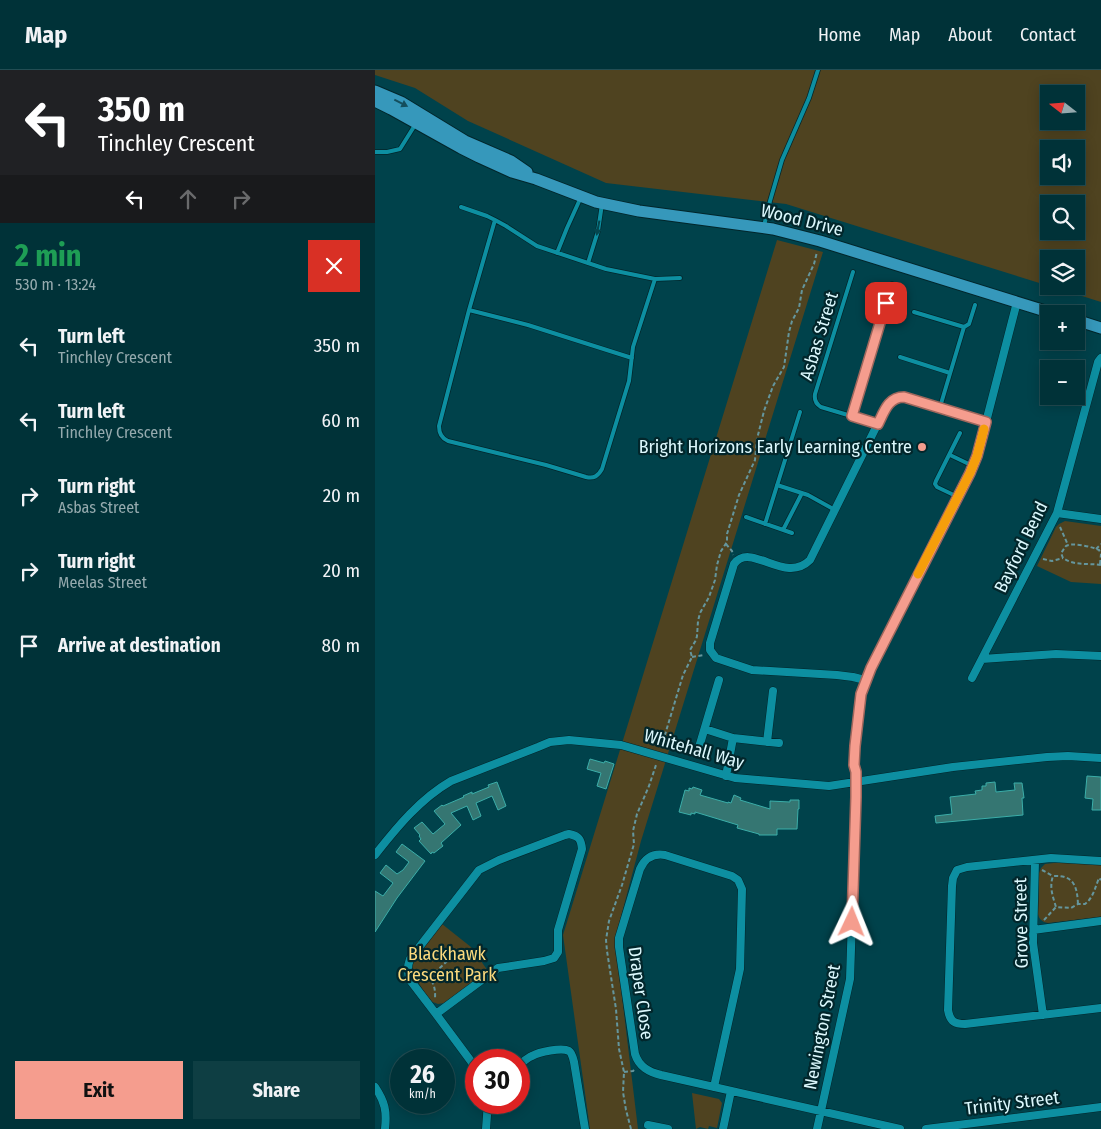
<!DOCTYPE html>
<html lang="en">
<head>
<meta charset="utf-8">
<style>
	body { margin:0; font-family:"Fira Sans Condensed",sans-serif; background:#0e3e43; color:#f1f3f6; height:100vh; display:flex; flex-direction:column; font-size:19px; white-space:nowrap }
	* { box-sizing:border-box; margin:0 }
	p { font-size:16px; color:#95aaae }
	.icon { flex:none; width:28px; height:28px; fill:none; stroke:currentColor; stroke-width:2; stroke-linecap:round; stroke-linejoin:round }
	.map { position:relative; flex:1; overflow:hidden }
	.side { display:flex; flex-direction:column; background:#003238; width:375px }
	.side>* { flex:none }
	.hud { background:#202124; color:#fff; overflow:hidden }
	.needle { width:32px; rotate:287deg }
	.controls { position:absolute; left:665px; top:15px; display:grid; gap:10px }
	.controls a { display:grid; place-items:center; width:45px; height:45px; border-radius:0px; background:#003238; box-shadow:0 2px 12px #0003,0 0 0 1px #224d53; font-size:25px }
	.speed { position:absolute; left:15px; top:979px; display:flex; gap:10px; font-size:25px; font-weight:700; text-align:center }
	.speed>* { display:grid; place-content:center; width:65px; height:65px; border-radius:50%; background:#003238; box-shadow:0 2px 12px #0003,0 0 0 1px #224d53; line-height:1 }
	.speed small { font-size:12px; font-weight:400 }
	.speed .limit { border:8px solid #d22; background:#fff; color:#111 }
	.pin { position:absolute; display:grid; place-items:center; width:42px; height:42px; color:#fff; margin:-21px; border-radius:10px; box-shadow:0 2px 8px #0006 }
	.me { position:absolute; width:55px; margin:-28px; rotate:2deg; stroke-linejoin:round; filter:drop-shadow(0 0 4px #0008) }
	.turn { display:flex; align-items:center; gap:18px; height:105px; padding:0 15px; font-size:22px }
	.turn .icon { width:65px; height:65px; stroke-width:2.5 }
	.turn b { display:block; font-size:35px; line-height:42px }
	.lanes { display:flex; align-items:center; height:48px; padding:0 15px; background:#0003; justify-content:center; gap:25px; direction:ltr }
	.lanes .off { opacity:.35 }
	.round { display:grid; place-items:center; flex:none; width:52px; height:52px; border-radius:0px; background:#0e3e43 }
	.summary { display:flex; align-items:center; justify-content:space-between; height:85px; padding:0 15px }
	h1 { font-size:30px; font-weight:700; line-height:38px; color:#1e9e55 }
	.cta { display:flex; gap:10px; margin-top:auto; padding:10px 15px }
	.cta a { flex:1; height:58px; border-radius:0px; background:#f59d8e; color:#111; font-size:20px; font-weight:700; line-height:58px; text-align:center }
	.cta a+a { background:#0e3e43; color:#f1f3f6 }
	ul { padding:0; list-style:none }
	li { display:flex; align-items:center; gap:15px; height:75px; padding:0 15px }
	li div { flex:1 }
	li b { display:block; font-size:19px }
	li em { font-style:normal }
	header { display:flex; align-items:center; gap:30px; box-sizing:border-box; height:70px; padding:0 25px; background:#003238; border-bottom:1px solid #224d53 }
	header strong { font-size:24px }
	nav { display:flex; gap:28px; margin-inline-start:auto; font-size:18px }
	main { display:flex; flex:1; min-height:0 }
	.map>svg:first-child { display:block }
	.green { fill:#4f4320; fill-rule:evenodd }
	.building { fill:#357672; stroke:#3baea9 }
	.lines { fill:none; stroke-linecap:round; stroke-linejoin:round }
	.lane-casing { stroke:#02262b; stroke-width:5.5 }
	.street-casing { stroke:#02262b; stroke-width:9 }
	.secondary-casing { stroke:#02262b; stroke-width:13 }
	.path { stroke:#65969d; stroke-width:2; stroke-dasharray:4 2.5; stroke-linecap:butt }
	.lane { stroke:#0d8fa1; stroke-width:4 }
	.street { stroke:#0d8fa1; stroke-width:8 }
	.secondary { stroke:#3698bb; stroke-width:11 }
	.oneway { fill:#144e5d }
	.oneway2 { fill:#05464e }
	.route-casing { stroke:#9f665c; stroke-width:12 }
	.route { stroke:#f59d8e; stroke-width:9 }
	.slow { stroke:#f59e0b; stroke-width:9 }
	.poi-dot { fill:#f59d8e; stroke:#02262b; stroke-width:2 }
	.labels { text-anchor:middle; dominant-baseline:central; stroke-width:4.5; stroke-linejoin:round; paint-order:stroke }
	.street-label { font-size:18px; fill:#dcf8fd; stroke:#02262b }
	.poi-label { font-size:18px; fill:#dcf8fd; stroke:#02262b; text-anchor:end }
	.park-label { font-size:18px; fill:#fbda7e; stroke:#02262b }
</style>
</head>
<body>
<header>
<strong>Map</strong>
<nav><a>Home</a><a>Map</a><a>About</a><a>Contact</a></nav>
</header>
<main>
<section class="side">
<div class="hud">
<div class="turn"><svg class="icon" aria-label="left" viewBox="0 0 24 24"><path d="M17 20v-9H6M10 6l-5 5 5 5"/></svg><div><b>350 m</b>Tinchley Crescent</div></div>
<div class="lanes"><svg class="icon" aria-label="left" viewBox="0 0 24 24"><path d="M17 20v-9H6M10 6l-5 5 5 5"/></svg><svg class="icon off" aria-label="ahead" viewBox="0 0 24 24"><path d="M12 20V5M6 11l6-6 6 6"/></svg><svg class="icon off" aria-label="right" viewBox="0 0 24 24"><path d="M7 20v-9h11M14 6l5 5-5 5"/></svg></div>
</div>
<div class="summary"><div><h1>2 min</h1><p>530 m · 13:24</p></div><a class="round" style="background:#d93025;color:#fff"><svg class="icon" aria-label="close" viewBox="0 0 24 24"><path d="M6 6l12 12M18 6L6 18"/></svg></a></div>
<ul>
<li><svg class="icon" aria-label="left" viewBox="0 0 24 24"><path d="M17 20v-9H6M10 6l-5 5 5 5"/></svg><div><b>Turn left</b><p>Tinchley Crescent</p></div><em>350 m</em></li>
<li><svg class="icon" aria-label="left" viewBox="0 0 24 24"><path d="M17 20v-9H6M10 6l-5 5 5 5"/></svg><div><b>Turn left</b><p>Tinchley Crescent</p></div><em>60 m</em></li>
<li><svg class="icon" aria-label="right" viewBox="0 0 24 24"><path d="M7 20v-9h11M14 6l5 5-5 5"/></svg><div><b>Turn right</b><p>Asbas Street</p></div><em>20 m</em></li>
<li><svg class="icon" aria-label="right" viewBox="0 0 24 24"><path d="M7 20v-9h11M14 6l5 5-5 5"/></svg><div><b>Turn right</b><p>Meelas Street</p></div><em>20 m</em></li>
<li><svg class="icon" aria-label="arrive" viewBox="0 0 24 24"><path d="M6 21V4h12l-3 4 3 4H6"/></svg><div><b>Arrive at destination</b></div><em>80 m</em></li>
</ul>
<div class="cta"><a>Exit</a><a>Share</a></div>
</section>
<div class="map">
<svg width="726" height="1059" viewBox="0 0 726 1059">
	<rect width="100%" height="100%" fill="#00424b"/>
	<path class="green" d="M 0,0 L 726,0 L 726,232 L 675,216 L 701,216 L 701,189 L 674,189 L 674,216 L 411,134 L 231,113 L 93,51 L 40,18 L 0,5 ZM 674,24 L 701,24 L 701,51 L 674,51 ZM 674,79 L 701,79 L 701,106 L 674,106 ZM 674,134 L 701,134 L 701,161 L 674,161 Z
		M 402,170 L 448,182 L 266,771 L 240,869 L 263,1059 L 215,1059 L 188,865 Z
		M 690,451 L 726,456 L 726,514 L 696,512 L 662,496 L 681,457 L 684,454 Z
		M 687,792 L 726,794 L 726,847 L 673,853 C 667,852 664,849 663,844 L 664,803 L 666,798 L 670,794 Z
		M 67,854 L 96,877 L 113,901 L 69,933 L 63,934 L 55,931 L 38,904 L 37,897 L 39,891 Z
		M 317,1023 L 344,1029 L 347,1033 L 342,1058 L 334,1056 L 333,1059 L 325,1057 L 321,1059 Z"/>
	<path class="building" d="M 215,689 L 229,693 L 230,691 L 239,694 L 231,719 L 222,716 L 226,703 L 212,699 Z
		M 712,706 L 726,707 L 726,740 L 717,740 L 718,729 L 710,728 Z
		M 122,712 L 131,736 L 123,740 L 117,726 L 101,733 L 106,746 L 98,750 L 92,736 L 76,743 L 86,755 L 66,773 L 68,776 L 59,783 L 57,782 L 56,784 L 44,771 L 46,769 L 44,766 L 45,765 L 39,758 L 47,752 L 58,764 L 70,754 L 59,741 L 67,735 L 68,736 L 89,727 L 88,726 L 97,722 L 97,724 L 114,717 L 113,715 Z
		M 620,712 L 621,722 L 640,720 L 639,713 L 647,713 L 649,728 L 647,728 L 648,745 L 561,753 L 560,746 L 577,744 L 575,727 L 601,724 L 600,721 L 607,720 L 607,716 L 611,716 L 611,713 Z
		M 318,717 L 327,720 L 325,725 L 353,733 L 353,732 L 356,733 L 359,725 L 366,728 L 365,730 L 395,739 L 395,731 L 415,732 L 415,730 L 424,730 L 424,739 L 423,739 L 422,759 L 402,759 L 402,765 L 384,765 L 384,764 L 362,758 L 363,755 L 320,742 L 320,744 L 316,743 L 316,745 L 304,742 L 310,720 L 314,721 L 314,718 L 317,719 Z
		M 27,774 L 50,791 L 22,828 L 0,862 L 0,821 L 8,826 L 18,813 L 5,803 L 11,795 L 22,804 L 28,800 L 34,792 L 21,782 Z"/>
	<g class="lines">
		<defs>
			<path id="lane" d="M 0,82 L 12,82 L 25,79 L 40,55
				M 86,137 L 112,146 L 120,150 L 131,156 L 162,176 L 231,199 L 280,209 L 305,208
				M 120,150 L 94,240 L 64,356 C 64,363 66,368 73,371 L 171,395 L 211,407 C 219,409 223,406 227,399 L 254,311 L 258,277 L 280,209
				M 389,156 L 395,131 L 407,90 L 434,28 L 443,0
				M 182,183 L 192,158 L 206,127
				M 213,193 L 223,161 L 227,134
				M 478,202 L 440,324 C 439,330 441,334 446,337 L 503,354
				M 94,240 L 153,255 L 257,288
				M 539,242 L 589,257 L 565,337
				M 589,257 L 594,254 L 600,235
				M 525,287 L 575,303
				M 477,346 L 517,214
				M 575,385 L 598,396
				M 402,415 L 433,425 L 460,440
				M 583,427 L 562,417 L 560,414 L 561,411 L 585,363
				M 371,447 L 417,463
				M 390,454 L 425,342
				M 408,460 L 427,423"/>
			<path id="street" d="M 682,443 L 726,449
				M 607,589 L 681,584 L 726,586
				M 597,608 L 682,443 L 723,292 L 726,288
				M 490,610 L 478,607 L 462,605 L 377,600 L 341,588 L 335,580 L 335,573 L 359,494 C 376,471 410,515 435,490 L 512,335 C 517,329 521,327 529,327 L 611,352
				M 330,659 L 358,668 L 404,673
				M 392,672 L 398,621
				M 322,684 L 344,610
				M 351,706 L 358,668
				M 194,764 C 204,766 206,769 207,779 L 183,860 L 183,882 L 179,888 L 169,891 L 123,898 L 61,944 L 35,910 C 32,903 32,897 35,889 L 104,800 L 124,790 L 190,765 Z
				M 0,785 C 22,757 45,729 76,711 L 163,677 L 175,672 L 194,670 L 246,675 L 360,708 L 454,716 L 578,697 L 672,687 L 693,686 L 726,688
				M 660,791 L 658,873 L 668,945
				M 726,791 L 676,788 L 592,797 L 582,800 L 578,808 L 577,816 L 573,940 C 575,952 580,954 590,954 L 726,938
				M 658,860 L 726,851
				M 61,944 L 101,998
				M 144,995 C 148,992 152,988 157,986 C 164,982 187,977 194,981 C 197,983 198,988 199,992 L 210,1059
				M 0,1017 C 10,1032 12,1041 10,1059
				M 339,1017 L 365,899 L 367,819 L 363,810 L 357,806 L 290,785 C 278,783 270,788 265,799 L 244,868 L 244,877 L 260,984 C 264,997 274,1002 286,1005 L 525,1059
				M 273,1055 L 293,1059
				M 111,1059 L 113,1032
				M 348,1059 L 356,1021
				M 442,1059 L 475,909 L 481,727 L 481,702 L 479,695 L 479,676 L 486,624 L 496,598 L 598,396 L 611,352 L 642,232
				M 551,1059 L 726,1037"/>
			<path id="secondary" d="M 0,21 L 26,32 L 90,71 L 136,91 L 152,102
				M 0,31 L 16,39 L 86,78 L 104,87 L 137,102 L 161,109 L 221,132 L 264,141 L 398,159 L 445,171 L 680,244
				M 701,250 L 726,258"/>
		</defs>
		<use href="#lane" class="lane-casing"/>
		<use href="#street" class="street-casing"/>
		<use href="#secondary" class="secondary-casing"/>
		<path class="path" d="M 685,457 L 693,475
			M 351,474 L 357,481 L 358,485
			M 721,479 L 726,474
			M 668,489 L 677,491 L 688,488
			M 725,494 L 726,484 L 724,480 C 718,477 697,472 691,476 C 689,478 688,481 686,483 L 688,488 C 700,496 712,493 726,495
			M 317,587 L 329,585
			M 286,678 L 308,605 L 317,587 L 315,580 L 321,570 L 322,566 L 323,551 L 325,543 L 334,527 L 340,510 L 342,495 L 346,481 L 352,472 L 352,464 L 364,425 L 380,390 L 382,369 L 389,341 L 398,316 L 409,297 L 414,262 L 417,251 L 424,238 L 427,220 L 439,194 L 442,182
			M 667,800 L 678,806
			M 703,834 C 702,816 699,805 678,806 C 674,817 678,827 681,837 L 696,838 L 703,834 L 710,834 C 718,828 720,818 724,808 L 726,810
			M 669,850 L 681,837
			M 41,900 C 55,903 61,914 60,928
			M 55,907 L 81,883
			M 249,1002 L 258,1001 L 260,999
			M 256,1059 L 251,1040 L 248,1022 L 249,1002 L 244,979 L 241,939 L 232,881 L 231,870 L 234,851 L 247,815 L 259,774 L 258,761 L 262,744 L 274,716 L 281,695"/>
		<use href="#lane" class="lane"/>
		<use href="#street" class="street"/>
		<use href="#secondary" class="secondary"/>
	</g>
	<defs><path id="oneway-solid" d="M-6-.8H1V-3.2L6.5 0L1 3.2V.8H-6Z" transform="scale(1.25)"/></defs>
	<use class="oneway" href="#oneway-solid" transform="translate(26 33) rotate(27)"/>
	<use class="oneway2" href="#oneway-solid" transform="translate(223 158) rotate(101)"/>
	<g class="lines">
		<defs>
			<path id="route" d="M 477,852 L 481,727 L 481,702 L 479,695 L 480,676 L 486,624 L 496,598 L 595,403 L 602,386 L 611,352 L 529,327 C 513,327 509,342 503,354 L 477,346 L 511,233"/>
		</defs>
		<use href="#route" class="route-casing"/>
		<use href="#route" class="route"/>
		<path class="slow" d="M 543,504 L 595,403 L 602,386 L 609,359"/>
	</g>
	<circle class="poi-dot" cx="547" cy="377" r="5"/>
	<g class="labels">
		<g class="street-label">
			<text transform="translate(427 150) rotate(14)">Wood Drive</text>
			<text transform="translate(444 266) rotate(-73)">Asbas Street</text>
			<text transform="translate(646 477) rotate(-64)">Bayford Bend</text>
			<text transform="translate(319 679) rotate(16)">Whitehall Way</text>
			<text transform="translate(646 853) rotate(-91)">Grove Street</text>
			<text transform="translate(266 923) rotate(82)">Draper Close</text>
			<text transform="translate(447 957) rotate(-79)">Newington Street</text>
			<text transform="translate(637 1033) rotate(-7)">Trinity Street</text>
		</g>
		<g class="poi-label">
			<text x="537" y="377">Bright Horizons Early Learning Centre</text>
		</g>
		<g class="park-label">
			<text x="72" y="884">Blackhawk<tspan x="72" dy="21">Crescent Park</tspan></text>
		</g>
	</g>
</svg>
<div class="controls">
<a><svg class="needle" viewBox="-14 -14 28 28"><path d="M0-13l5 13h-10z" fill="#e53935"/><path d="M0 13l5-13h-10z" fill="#95aaae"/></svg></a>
<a><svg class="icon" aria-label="sound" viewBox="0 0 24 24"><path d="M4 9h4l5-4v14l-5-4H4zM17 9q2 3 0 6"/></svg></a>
<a><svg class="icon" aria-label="search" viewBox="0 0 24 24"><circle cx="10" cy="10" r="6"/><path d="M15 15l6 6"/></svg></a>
<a><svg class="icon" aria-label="layers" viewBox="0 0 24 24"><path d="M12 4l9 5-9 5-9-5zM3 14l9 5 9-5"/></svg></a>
<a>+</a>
<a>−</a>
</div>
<div class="speed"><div>26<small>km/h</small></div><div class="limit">30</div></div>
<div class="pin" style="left:511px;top:233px;background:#d93025"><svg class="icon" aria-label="arrive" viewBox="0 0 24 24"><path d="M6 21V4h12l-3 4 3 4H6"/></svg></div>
<svg class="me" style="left:477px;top:852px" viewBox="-20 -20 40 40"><path d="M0-17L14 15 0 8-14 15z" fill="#f59d8e" stroke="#fff" stroke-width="4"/></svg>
</div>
</main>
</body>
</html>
